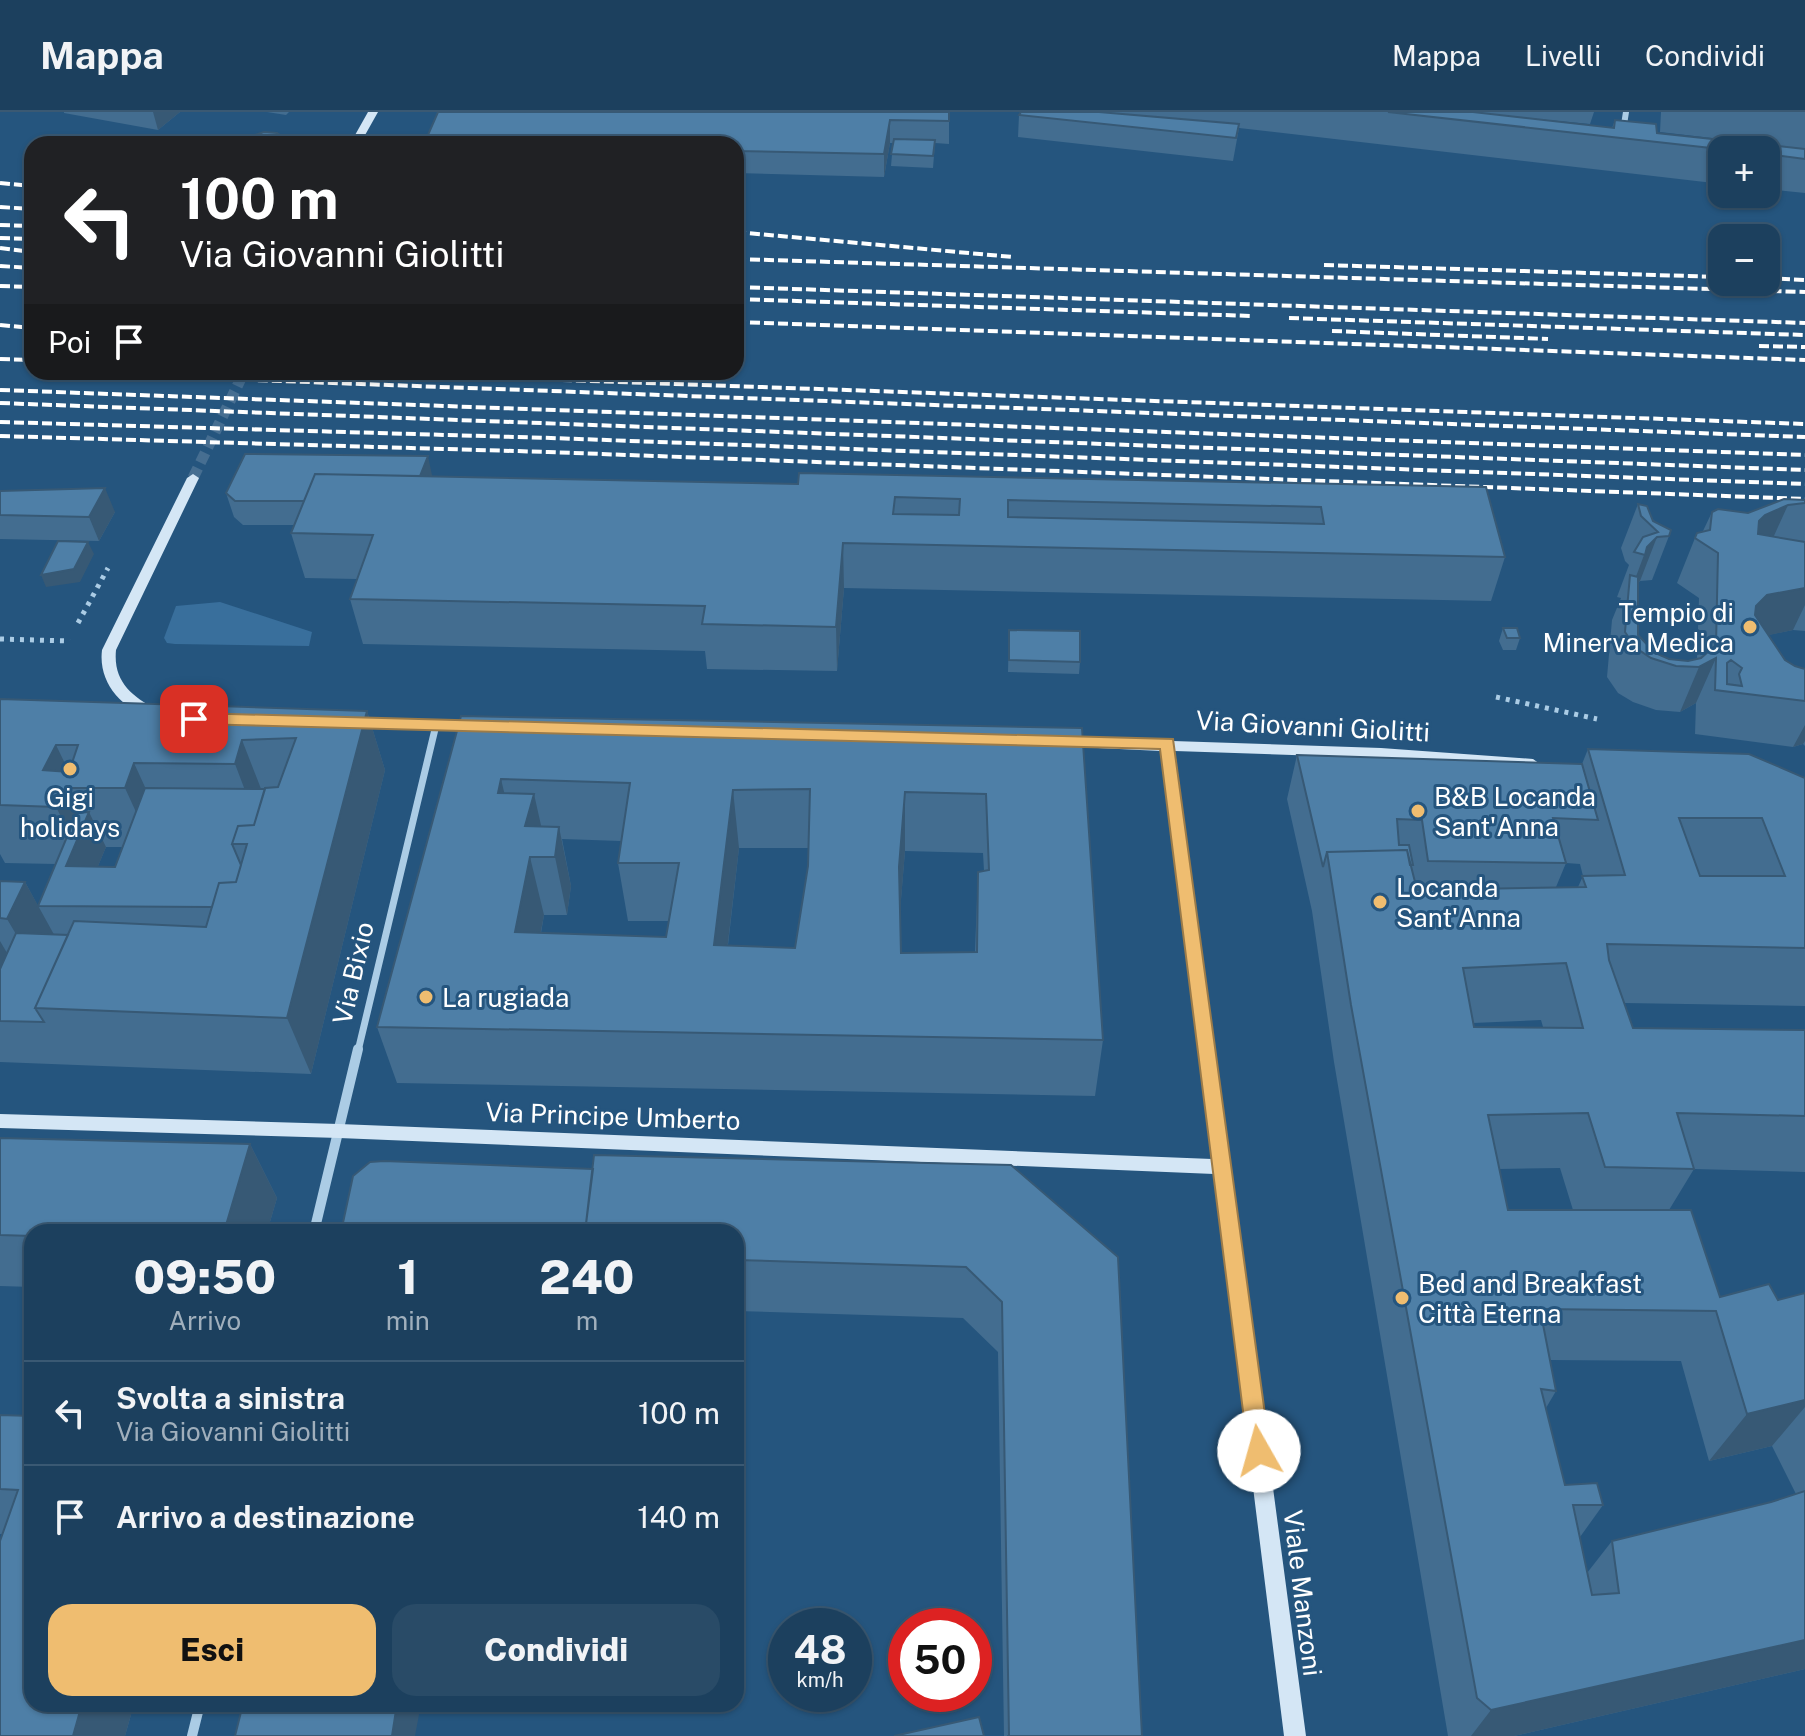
<!DOCTYPE html>
<html lang="it">
<head>
<meta charset="utf-8">
<style>
	body { margin:0; font-family:"Public Sans",sans-serif; background:#294b67; color:#f1f3f6; height:100vh; display:flex; flex-direction:column; font-size:30px; white-space:nowrap }
	* { box-sizing:border-box; margin:0 }
	p { font-size:26px; color:#a0afbc }
	.icon { flex:none; width:44px; height:44px; fill:none; stroke:currentColor; stroke-width:2; stroke-linecap:round; stroke-linejoin:round }
	.map { position:relative; flex:1; overflow:hidden }
	.details { position:absolute; left:24px; top:1112px; width:720px; height:488px; display:flex; flex-direction:column; background:#1c405e; border-radius:24px; box-shadow:0 2px 6px #0004,0 0 0 2px #3a5973 }
	.details>* { flex:none }
	.banner { position:absolute; left:24px; top:24px; width:720px; height:244px; border-radius:24px; box-shadow:0 2px 6px #0004,0 0 0 2px #3a5973; background:#202124; color:#fff; overflow:hidden }
	.controls { position:absolute; left:1708px; top:24px; display:grid; gap:16px }
	.controls a { display:grid; place-items:center; width:72px; height:72px; border-radius:16px; background:#1c405e; box-shadow:0 2px 6px #0004,0 0 0 2px #3a5973; font-size:40px }
	.speed { position:absolute; left:768px; top:1496px; display:flex; gap:16px; font-size:40px; font-weight:700; text-align:center }
	.speed>* { display:grid; place-content:center; width:104px; height:104px; border-radius:50%; background:#1c405e; box-shadow:0 2px 6px #0004,0 0 0 2px #3a5973; line-height:1 }
	.speed small { font-size:20px; font-weight:400 }
	.speed .limit { border:12px solid #d22; background:#fff; color:#111 }
	.pin { position:absolute; display:grid; place-items:center; width:68px; height:68px; color:#fff; margin:-34px; border-radius:16px; box-shadow:0 4px 12px #0006 }
	.me { position:absolute; width:88px; margin:-44px; rotate:353deg; stroke-linejoin:round; filter:drop-shadow(0 0 6px #0008) }
	.turn { display:flex; align-items:center; gap:28px; height:168px; padding:0 24px; font-size:36px }
	.turn .icon { width:104px; height:104px; stroke-width:2.5 }
	.turn b { display:block; font-size:56px; line-height:68px }
	.then { display:flex; align-items:center; height:76px; padding:0 24px; background:#0003; gap:16px; font-size:30px }
	.eta { display:flex; justify-content:space-evenly; align-items:center; height:136px; text-align:center }
	.eta b { font-size:48px; font-weight:800; line-height:56px }
	.cta { display:flex; gap:16px; margin-top:auto; padding:16px 24px }
	.cta a { flex:1; height:92px; border-radius:24px; background:#efbd70; color:#111; font-size:32px; font-weight:800; line-height:92px; text-align:center }
	.cta a+a { background:#294b67; color:#f1f3f6 }
	ul { padding:0; list-style:none }
	li { display:flex; align-items:center; gap:24px; height:104px; padding:0 24px; border-top:2px solid #3a5973 }
	li div { flex:1 }
	li b { display:block; font-size:30px }
	li em { font-style:normal }
	header { display:flex; align-items:center; gap:48px; box-sizing:border-box; height:112px; padding:0 40px; background:#1c405e; border-bottom:2px solid #3a5973 }
	header strong { font-size:38px }
	nav { display:flex; gap:44px; margin-inline-start:auto; font-size:28px }
	.map>svg:first-child { display:block }
	.green { fill:#396f9c }
	.lines { fill:none; stroke-linecap:round; stroke-linejoin:round }
	.secondary-tunnel { stroke:#466e91; stroke-width:11; stroke-dasharray:11 6; stroke-linecap:butt }
	.path { stroke:#abcce5; stroke-width:5; stroke-dasharray:4 6; stroke-linecap:butt }
	.minor-far2 { stroke:#abcce5; stroke-width:6 }
	.minor-far1 { stroke:#abcce5; stroke-width:7 }
	.minor { stroke:#abcce5; stroke-width:10 }
	.secondary { fill:#d4e6f5; fill-rule:evenodd }
	.rail { stroke:#fff; stroke-width:4; stroke-dasharray:10 4; stroke-linecap:butt }
	.wall { fill:#436d90; fill-rule:evenodd }
	.shaded-wall { fill:#375975 }
	.building { fill:#4e7fa7; stroke:#375975; stroke-width:2; fill-rule:evenodd }
	.route { fill:#efbd70; stroke:#9b7b49; stroke-width:2 }
	.poi-dot { fill:#efbd70; stroke:#25557e; stroke-width:3 }
	.labels { text-anchor:middle; dominant-baseline:central; stroke-width:6; stroke-linejoin:round; paint-order:stroke }
	.poi-label { font-size:26px; fill:#fff; stroke:#25557e; text-anchor:start }
	.street-label { font-size:26px; fill:#fff; stroke:#25557e }
</style>
</head>
<body>
<header>
<strong>Mappa</strong>
<nav><a>Mappa</a><a>Livelli</a><a>Condividi</a></nav>
</header>
<div class="map">
<svg width="1805" height="1624" viewBox="0 0 1805 1624">
	<rect width="100%" height="100%" fill="#25557e"/>
	<path class="green" d="M 220,490 L 312,520 L 309,534 L 175,532 L 167,531 L 164,526 L 176,494 Z"/>
	<g class="lines">
		<path class="secondary-tunnel" d="M 193,366 L 244,260"/>
		<path class="path" d="M 78,511 L 108,456
			M 0,527 L 70,529
			M 1496,585 L 1597,607"/>
		<path class="minor-far2" d="M 1623,19 L 1626,0"/>
		<path class="minor-far1" d="M 358,939 L 436,613"/>
		<path class="minor" d="M 314,1120 L 358,937
			M 192,1624 L 200,1592"/>
		<path class="secondary" d="M 368,0 L 378,0 L 360,32 L 350,32 Z
			M 193,362 L 199,366 L 116,538 C 113,569 131,584 156,597 L 158,601 L 151,606 C 121,596 98,570 102,538 L 187,366 Z
			M 349,606 L 478,609 L 485,614 L 478,619 L 349,616 L 342,611 Z
			M 1061,625 L 1161,628 L 1167,626 L 1173,629 L 1381,636 L 1533,647 L 1540,652 L 1533,657 L 1381,646 L 1175,639 L 1306,1624 L 1284,1624 L 1214,1062 L 339,1026 L 0,1016 L 0,1002 L 339,1012 L 1212,1047 L 1161,639 L 1056,634 L 1054,630 L 1056,626 Z"/>
		<path class="rail" d="M 0,71 L 32,74
			M 0,95 L 32,97
			M 0,113 L 32,114
			M 736,120 L 1013,145
			M 0,126 L 32,127
			M 0,136 L 32,140
			M 736,147 L 1805,180
			M 1324,153 L 1722,165
			M 0,154 L 32,156
			M 1766,166 L 1805,168
			M 0,174 L 32,175
			M 736,175 L 1805,211
			M 736,187 L 1253,204
			M 1289,206 L 1805,223
			M 736,210 L 1805,248
			M 0,213 L 32,216
			M 1332,219 L 1548,227
			M 1759,234 L 1805,235
			M 0,247 L 32,248
			M 34,260 L 1805,325
			M 394,262 L 1805,312
			M 0,278 L 1805,343
			M 0,291 L 1805,358
			M 0,310 L 551,326 L 1805,372
			M 0,324 L 548,340 L 1805,387"/>
	</g>
	<path class="wall" d="M 64,0 L 180,0 L 158,18 L 64,1 Z
		M 267,0 L 289,0 L 286,3 Z
		M 949,0 L 949,32 L 935,31 L 933,56 L 891,54 L 893,31 L 890,31 L 884,65 L 736,61 L 736,32 L 424,32 Z
		M 1100,0 L 1594,0 L 1590,12 L 1515,5 L 1612,16 L 1615,8 L 1657,21 L 1805,37 L 1805,81 L 1766,77 L 1766,38 L 1722,38 L 1722,72 L 1239,16 L 1233,49 L 1018,25 L 1019,3 Z
		M 1661,0 L 1805,0 L 1805,37 L 1660,20 Z
		M 432,364 L 798,372 L 1486,375 L 1505,445 L 1491,489 L 844,476 L 837,559 L 707,557 L 705,539 L 363,532 L 350,487 L 357,467 L 305,466 L 291,421 L 295,413 L 243,413 L 234,405 L 226,381 Z
		M 0,379 L 115,400 L 99,429 L 0,427 Z
		M 1805,388 L 1805,519 L 1793,518 L 1768,523 L 1785,548 L 1795,554 L 1805,557 L 1805,634 L 1803,632 L 1793,635 L 1695,622 L 1696,591 L 1680,600 L 1656,598 L 1633,590 L 1618,581 L 1607,565 L 1612,508 L 1621,486 L 1617,485 L 1629,453 L 1625,449 L 1621,436 L 1638,392 L 1669,424 L 1652,468 L 1640,469 L 1638,471 L 1638,523 L 1655,541 L 1669,547 L 1688,549 L 1697,547 L 1699,486 L 1677,471 L 1697,421 L 1703,419 L 1712,400 L 1748,401 Z
		M 1503,516 L 1520,526 L 1516,538 L 1503,538 L 1499,529 Z
		M 1009,518 L 1080,550 L 1079,562 L 1008,560 Z
		M 0,587 L 367,599 L 385,658 L 311,962 L 0,950 L 0,769 L 25,770 L 38,794 L 56,752 L 5,751 L 0,742 ZM 106,735 L 122,735 L 115,755 L 98,754 Z
		M 461,604 L 1082,616 L 1103,928 L 1095,984 L 397,971 L 377,915 ZM 562,727 L 621,729 L 618,751 L 628,809 L 669,809 L 666,825 L 541,821 L 544,803 L 567,803 L 571,774 ZM 739,736 L 809,736 L 808,754 L 795,836 L 728,833 ZM 905,739 L 983,741 L 984,759 L 978,760 L 975,840 L 901,841 L 900,799 Z
		M 1588,637 L 1805,666 L 1805,894 L 1624,891 L 1633,916 L 1805,918 L 1805,1060 L 1694,1057 L 1669,1098 L 1720,1185 L 1778,1188 L 1805,1181 L 1805,1557 L 1514,1624 L 1448,1624 L 1334,950 L 1312,799 L 1287,687 L 1297,643 L 1582,652 ZM 1566,751 L 1580,752 L 1583,764 L 1578,775 L 1556,775 ZM 1541,908 L 1543,915 L 1474,915 L 1473,911 ZM 1560,1056 L 1573,1098 L 1508,1098 L 1499,1057 ZM 1550,1248 L 1681,1249 L 1709,1349 L 1772,1334 L 1796,1382 L 1771,1390 L 1612,1429 L 1587,1461 L 1580,1425 L 1603,1393 L 1565,1373 L 1546,1296 L 1556,1279 Z
		M 0,1026 L 250,1032 L 277,1086 L 267,1120 L 32,1120 L 32,1175 L 0,1174 Z
		M 1011,1053 L 1142,1624 L 1004,1624 L 998,1240 L 963,1206 L 736,1199 L 736,1120 L 593,1057 Z
		M 0,1303 L 32,1304 L 32,1592 L 134,1592 L 125,1624 L 0,1624 L 3,1422 L 0,1422 Z"/>
	<path class="shaded-wall" d="M 153,0 L 180,0 L 158,18 Z
		M 890,8 L 890,31 L 884,65 L 884,42 Z
		M 428,344 L 433,368 L 413,384 Z
		M 105,376 L 115,400 L 99,429 L 89,405 Z
		M 1788,393 L 1768,437 L 1745,447 L 1759,409 L 1765,403 Z
		M 1657,425 L 1640,469 L 1631,478 L 1647,435 Z
		M 88,430 L 94,442 L 80,470 L 46,475 L 41,463 Z
		M 843,431 L 844,476 L 837,559 L 836,515 Z
		M 1805,476 L 1805,493 L 1793,518 L 1746,528 L 1756,494 L 1767,483 Z
		M 1716,546 L 1696,591 L 1680,600 L 1699,555 Z
		M 367,599 L 385,658 L 311,962 L 287,906 Z
		M 1805,613 L 1805,629 L 1803,632 L 1793,635 Z
		M 242,628 L 265,687 L 257,710 L 235,652 Z
		M 56,633 L 77,676 L 65,676 L 83,713 L 89,700 L 106,735 L 84,788 L 66,754 L 75,732 L 56,695 L 43,658 Z
		M 134,651 L 161,710 L 152,735 L 125,676 Z
		M 501,667 L 515,726 L 498,681 Z
		M 733,678 L 739,736 L 721,890 L 714,833 Z
		M 905,680 L 905,739 L 899,813 L 899,755 Z
		M 534,682 L 547,740 L 525,714 Z
		M 559,715 L 571,774 L 567,803 L 555,745 Z
		M 530,745 L 544,803 L 530,877 L 515,820 Z
		M 25,770 L 57,828 L 41,864 L 7,807 Z
		M 0,829 L 20,863 L 0,909 Z
		M 250,1032 L 277,1086 L 267,1120 L 224,1120 Z
		M 1805,1288 L 1805,1295 L 1772,1334 L 1709,1349 L 1747,1302 Z
		M 1805,1528 L 1805,1557 L 1514,1624 L 1471,1624 L 1491,1598 Z
		M 82,1592 L 134,1592 L 125,1624 L 73,1624 Z
		M 397,1592 L 421,1592 L 415,1624 L 392,1624 Z"/>
	<path class="building" d="M 438,0 L 949,0 L 949,9 L 890,8 L 884,42 L 736,39 L 736,32 L 424,32 Z
		M 1021,0 L 1099,0 L 1239,12 L 1236,26 L 1019,3 Z
		M 1388,0 L 1473,0 L 1614,16 L 1615,8 L 1656,12 L 1657,21 L 1805,37 L 1805,47 L 1766,42 L 1766,38 L 1729,38 Z
		M 264,20 L 277,21 L 284,26 L 282,32 L 242,32 L 246,26 Z
		M 894,27 L 935,28 L 933,44 L 891,42 Z
		M 245,342 L 428,344 L 420,364 L 315,362 L 304,389 L 235,389 L 226,381 Z
		M 799,361 L 1486,375 L 1505,445 L 843,431 L 836,515 L 702,512 L 705,494 L 350,487 L 373,423 L 291,421 L 315,362 L 798,372 ZM 895,385 L 960,387 L 959,403 L 893,402 ZM 1008,388 L 1321,395 L 1324,412 L 1008,405 Z
		M 105,376 L 89,405 L 0,403 L 0,379 Z
		M 1784,387 L 1805,388 L 1805,391 L 1788,393 L 1765,403 L 1759,409 L 1758,422 L 1805,430 L 1805,476 L 1767,483 L 1756,494 L 1755,503 L 1785,548 L 1795,554 L 1805,557 L 1805,589 L 1715,578 L 1716,546 L 1699,555 L 1676,554 L 1651,546 L 1636,536 L 1625,520 L 1630,463 L 1638,465 L 1638,523 L 1655,541 L 1669,547 L 1688,549 L 1701,546 L 1716,533 L 1718,441 L 1695,426 L 1697,421 L 1710,418 L 1712,400 L 1718,397 L 1748,401 ZM 1731,548 L 1742,556 L 1739,562 L 1742,574 L 1727,572 L 1727,551 Z
		M 1638,392 L 1647,394 L 1653,409 L 1671,418 L 1669,424 L 1657,425 L 1647,435 L 1645,443 L 1634,440 L 1643,425 L 1658,420 L 1641,404 Z
		M 58,429 L 88,430 L 74,457 L 41,463 Z
		M 1503,516 L 1517,516 L 1520,526 L 1507,526 Z
		M 1009,518 L 1080,519 L 1080,550 L 1009,548 Z
		M 0,587 L 367,599 L 287,906 L 35,896 L 74,809 L 206,815 L 219,771 L 236,770 L 247,732 L 232,732 L 238,714 L 254,713 L 265,676 L 278,675 L 296,626 L 242,628 L 235,652 L 134,651 L 125,676 L 65,676 L 56,695 L 0,693 ZM 56,633 L 78,633 L 69,660 L 43,658 Z
		M 461,604 L 1082,616 L 1103,928 L 377,915 ZM 501,667 L 630,671 L 618,751 L 679,751 L 666,825 L 515,820 L 530,745 L 555,745 L 559,715 L 525,714 L 534,682 L 498,681 ZM 810,677 L 808,754 L 795,836 L 714,833 L 733,678 ZM 905,680 L 986,682 L 989,758 L 978,760 L 977,840 L 901,841 L 899,755 Z
		M 1588,637 L 1749,642 L 1805,666 L 1805,836 L 1607,832 L 1609,848 L 1633,916 L 1805,918 L 1805,1004 L 1677,1001 L 1694,1057 L 1605,1055 L 1588,1001 L 1488,1003 L 1508,1098 L 1691,1098 L 1720,1185 L 1769,1172 L 1778,1188 L 1805,1181 L 1805,1288 L 1747,1302 L 1716,1199 L 1540,1197 L 1556,1279 L 1541,1277 L 1565,1373 L 1597,1371 L 1603,1393 L 1573,1393 L 1592,1483 L 1619,1481 L 1612,1429 L 1771,1390 L 1805,1379 L 1805,1528 L 1491,1598 L 1477,1586 L 1351,893 L 1327,740 L 1407,738 L 1417,778 L 1586,775 L 1582,764 L 1625,763 ZM 1679,706 L 1762,706 L 1785,764 L 1700,764 ZM 1566,851 L 1583,916 L 1474,915 L 1463,856 Z
		M 1297,643 L 1582,652 L 1598,708 L 1553,706 L 1566,751 L 1428,749 L 1422,708 L 1397,707 L 1399,733 L 1409,733 L 1413,753 L 1410,753 L 1407,738 L 1327,740 L 1323,755 Z
		M 145,676 L 265,677 L 254,713 L 238,714 L 232,732 L 241,753 L 236,770 L 219,771 L 212,795 L 38,794 L 77,701 L 89,700 L 66,754 L 115,755 Z
		M 0,769 L 25,770 L 7,807 L 0,806 Z
		M 16,821 L 68,823 L 35,896 L 44,910 L 0,909 L 0,857 Z
		M 0,1026 L 250,1032 L 224,1120 L 32,1120 L 32,1124 L 0,1123 Z
		M 594,1043 L 1011,1053 L 1118,1145 L 1142,1624 L 1008,1624 L 1009,1623 L 1002,1190 L 966,1155 L 736,1148 L 736,1120 L 585,1120 Z
		M 384,1049 L 593,1057 L 585,1120 L 341,1120 L 353,1064 L 370,1050 Z
		M 0,1303 L 32,1304 L 32,1592 L 82,1592 L 73,1624 L 0,1624 L 0,1429 L 18,1378 L 0,1377 Z
		M 243,1592 L 397,1592 L 392,1624 L 235,1624 Z
		M 979,1605 L 984,1624 L 894,1624 Z"/>
	<path class="route" d="M 194,601 L 1173,627 L 1270,1339 L 1267,1347 L 1259,1350 L 1251,1347 L 1248,1339 L 1160,637 L 194,612 L 186,607 Z"/>
	<g class="poi-dot">
		<circle cx="1750" cy="515" r="8"/>
		<circle cx="70" cy="657" r="8"/>
		<circle cx="1418" cy="699" r="8"/>
		<circle cx="1380" cy="790" r="8"/>
		<circle cx="426" cy="885" r="8"/>
		<circle cx="1402" cy="1186" r="8"/>
	</g>
	<g class="labels">
		<g class="poi-label">
			<text x="1734" y="500" text-anchor="end">Tempio di<tspan x="1734" dy="30">Minerva Medica</tspan></text>
			<text x="1434" y="684">B&amp;B Locanda<tspan x="1434" dy="30">Sant'Anna</tspan></text>
			<text x="70" y="685" text-anchor="middle">Gigi<tspan x="70" dy="30">holidays</tspan></text>
			<text x="1396" y="775">Locanda<tspan x="1396" dy="30">Sant'Anna</tspan></text>
			<text x="442" y="885">La rugiada</text>
			<text x="1418" y="1171">Bed and Breakfast<tspan x="1418" dy="30">Città Eterna</tspan></text>
		</g>
		<g class="street-label">
			<text transform="translate(1313 614) rotate(3)">Via Giovanni Giolitti</text>
			<text transform="translate(353 861) rotate(-77)">Via Bixio</text>
			<text transform="translate(613 1004) rotate(2)">Via Principe Umberto</text>
			<text transform="translate(1303 1481) rotate(83)">Viale Manzoni</text>
		</g>
	</g>
</svg>
<div class="controls">
<a>+</a>
<a>−</a>
</div>
<div class="speed"><div>48<small>km/h</small></div><div class="limit">50</div></div>
<div class="pin" style="left:194px;top:607px;background:#d93025"><svg class="icon" aria-label="arrive" viewBox="0 0 24 24"><path d="M6 21V4h12l-3 4 3 4H6"/></svg></div>
<svg class="me" style="left:1259px;top:1339px" viewBox="-20 -20 40 40"><circle r="19" fill="#fff"/><path d="M0-13L10 11 0 6-10 11z" fill="#efbd70"/></svg>
<div class="banner">
<div class="turn"><svg class="icon" aria-label="left" viewBox="0 0 24 24"><path d="M17 20v-9H6M10 6l-5 5 5 5"/></svg><div><b>100 m</b>Via Giovanni Giolitti</div></div>
<div class="then">Poi<svg class="icon" aria-label="arrive" viewBox="0 0 24 24"><path d="M6 21V4h12l-3 4 3 4H6"/></svg></div>
</div>
<section class="details">
<div class="eta">
<div><b>09:50</b><p>Arrivo</p></div>
<div><b>1</b><p>min</p></div>
<div><b>240</b><p>m</p></div>
</div>
<ul>
<li><svg class="icon" aria-label="left" viewBox="0 0 24 24"><path d="M17 20v-9H6M10 6l-5 5 5 5"/></svg><div><b>Svolta a sinistra</b><p>Via Giovanni Giolitti</p></div><em>100 m</em></li>
<li><svg class="icon" aria-label="arrive" viewBox="0 0 24 24"><path d="M6 21V4h12l-3 4 3 4H6"/></svg><div><b>Arrivo a destinazione</b></div><em>140 m</em></li>
</ul>
<div class="cta"><a>Esci</a><a>Condividi</a></div>
</section>
</div>
</body>
</html>
